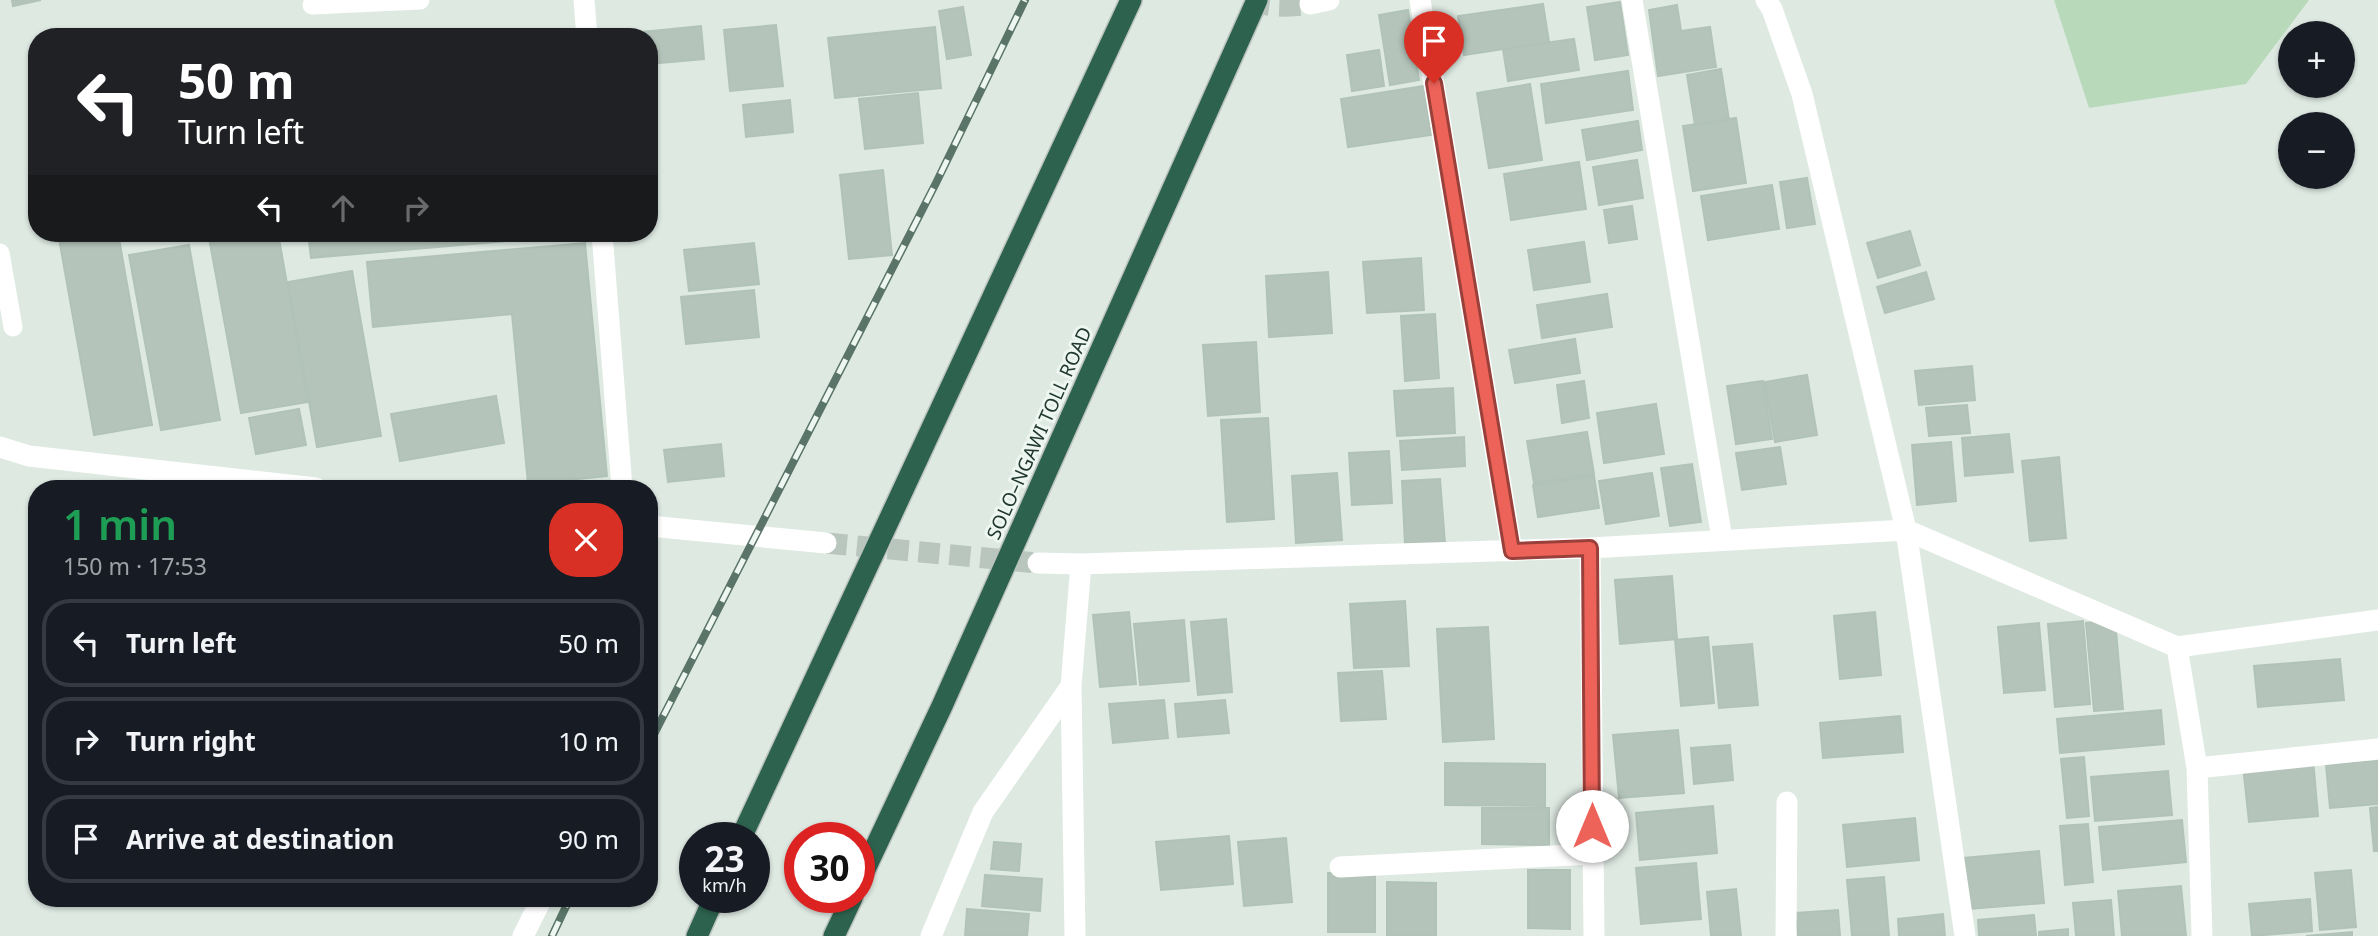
<!DOCTYPE html>
<html lang="en">
<head>
<meta charset="utf-8">
<style>
	body { margin:0; font-family:"Noto Sans",sans-serif; background:#242831; color:#f1f3f6; height:100vh; display:flex; flex-direction:column; font-size:26px; white-space:nowrap }
	* { box-sizing:border-box; margin:0 }
	p { font-size:23px; color:#9ea1a6 }
	.icon { flex:none; width:38px; height:38px; fill:none; stroke:currentColor; stroke-width:2; stroke-linecap:round; stroke-linejoin:round }
	.map { position:relative; flex:1; overflow:hidden }
	.drawer { position:absolute; left:28px; top:480px; width:630px; height:427px; display:flex; flex-direction:column; background:#171b24; border-radius:28px; box-shadow:0 2px 5px #0004 }
	.drawer>* { flex:none }
	.top-card { position:absolute; left:28px; top:28px; width:630px; height:214px; border-radius:28px; box-shadow:0 2px 5px #0004; background:#202124; color:#fff; overflow:hidden }
	.fabs { position:absolute; left:2278px; top:21px; display:grid; gap:14px }
	.fabs a { display:grid; place-items:center; width:77px; height:77px; border-radius:50%; background:#171b24; box-shadow:0 2px 5px #0004; font-size:35px }
	.speed { position:absolute; left:679px; top:822px; display:flex; gap:14px; font-size:35px; font-weight:700; text-align:center }
	.speed>* { display:grid; place-content:center; width:91px; height:91px; border-radius:50%; background:#171b24; box-shadow:0 2px 5px #0004; line-height:1 }
	.speed small { font-size:18px; font-weight:400 }
	.speed .limit { border:10px solid #d22; background:#fff; color:#111 }
	.pin { position:absolute; display:grid; place-items:center; width:60px; height:60px; color:#fff; margin:-72px -30px; border-radius:50% 50% 50% 0; rotate:-45deg; box-shadow:0 0 7px #0007 }
	.pin .icon { rotate:45deg }
	.me { position:absolute; width:77px; margin:-38px; rotate:0deg; stroke-linejoin:round; filter:drop-shadow(0 0 5px #0008) }
	.turn { display:flex; align-items:center; gap:24px; height:147px; padding:0 35px; font-size:32px }
	.turn .icon { width:91px; height:91px; stroke-width:2.5 }
	.turn b { display:block; font-size:49px; line-height:60px }
	.lanes { display:flex; align-items:center; height:66px; padding:0 35px; background:#0003; justify-content:center; gap:35px; direction:ltr }
	.lanes .off { opacity:.35 }
	.round { display:grid; place-items:center; flex:none; width:74px; height:74px; border-radius:28px; background:#242831 }
	.headline { display:flex; align-items:center; justify-content:space-between; height:119px; padding:0 35px }
	h1 { font-size:42px; font-weight:600; line-height:52px; color:#1e9e55 }
	ul { padding:0; list-style:none }
	li { display:flex; align-items:center; gap:21px; height:88px; margin:0 14px 10px; padding:0 21px; border:4px solid #363941; border-radius:28px }
	li div { flex:1 }
	li b { display:block; font-size:26px }
	li em { font-style:normal }
	.map>svg:first-child { display:block }
	.green { fill:#b8dabb }
	.building { fill:#b4c4bb; stroke:#b1c3b8; stroke-width:2 }
	.lines { fill:none; stroke-linecap:round; stroke-linejoin:round }
	.street-tunnel { stroke:#b8c6be; stroke-width:21; stroke-dasharray:21 10; stroke-linecap:butt }
	.highway-casing { stroke:#bcc3c0; stroke-width:24 }
	.lane { stroke:#fff; stroke-width:19 }
	.street { stroke:#fff; stroke-width:21 }
	.highway { stroke:#2d634e; stroke-width:21 }
	.rail-casing { stroke:#5a7469; stroke-width:8 }
	.rail { stroke:#eef6f1; stroke-width:5; stroke-dasharray:16; stroke-linecap:butt }
	.route-casing { stroke:#9a403a; stroke-width:18 }
	.route { stroke:#ed6259; stroke-width:12 }
	.labels { text-anchor:middle; dominant-baseline:central; stroke-width:6; stroke-linejoin:round; paint-order:stroke }
	.street-label { font-size:19px; fill:#20382e; stroke:#eef6f1 }
</style>
</head>
<body>
<div class="map">
<svg width="2378" height="936" viewBox="0 0 2378 936">
	<rect width="100%" height="100%" fill="#dee9e2"/>
	<path class="green" d="M 2054,0 L 2309,0 L 2246,84 L 2089,108 Z"/>
	<path class="building" d="M 12,0 L 41,0 L 13,6 Z
		M 1620,2 L 1628,55 L 1595,60 L 1587,7 Z
		M 1543,4 L 1549,42 L 1464,55 L 1458,16 Z
		M 1677,5 L 1681,31 L 1710,27 L 1716,67 L 1658,76 L 1649,10 Z
		M 963,7 L 971,55 L 947,59 L 939,11 Z
		M 1408,10 L 1419,80 L 1390,85 L 1379,15 Z
		M 776,25 L 783,86 L 730,91 L 724,30 Z
		M 701,26 L 704,59 L 649,64 L 649,37 L 632,37 L 632,33 Z
		M 935,27 L 941,88 L 835,98 L 828,38 Z
		M 1574,39 L 1579,70 L 1508,81 L 1503,49 Z
		M 1379,50 L 1384,86 L 1352,91 L 1347,55 Z
		M 1721,69 L 1729,120 L 1695,125 L 1687,75 Z
		M 1628,71 L 1633,110 L 1546,123 L 1541,84 Z
		M 1530,84 L 1542,160 L 1489,168 L 1477,93 Z
		M 1424,86 L 1431,135 L 1348,147 L 1341,99 Z
		M 918,93 L 923,143 L 865,149 L 859,99 Z
		M 790,100 L 793,132 L 746,137 L 743,105 Z
		M 1736,118 L 1746,183 L 1693,191 L 1683,126 Z
		M 1638,121 L 1642,150 L 1587,160 L 1582,130 Z
		M 1637,160 L 1643,198 L 1599,205 L 1593,167 Z
		M 1579,162 L 1586,209 L 1511,220 L 1504,174 Z
		M 883,170 L 892,255 L 849,259 L 840,175 Z
		M 1807,178 L 1815,224 L 1787,228 L 1780,182 Z
		M 1772,185 L 1779,229 L 1708,240 L 1701,196 Z
		M 1632,206 L 1637,239 L 1609,243 L 1604,210 Z
		M 1910,231 L 1920,265 L 1878,278 L 1867,243 Z
		M 58,233 L 118,233 L 152,425 L 94,435 Z
		M 271,233 L 278,233 L 308,402 L 241,413 L 210,243 Z
		M 308,233 L 564,233 L 564,236 L 311,258 Z
		M 1584,242 L 1590,282 L 1534,290 L 1528,250 Z
		M 585,243 L 607,476 L 528,484 L 512,314 L 373,327 L 367,262 Z
		M 754,243 L 759,284 L 689,291 L 684,250 Z
		M 189,245 L 220,420 L 161,430 L 129,255 Z
		M 1421,258 L 1424,310 L 1367,313 L 1363,262 Z
		M 352,271 L 381,436 L 317,447 L 288,282 Z
		M 1328,272 L 1332,333 L 1269,337 L 1266,276 Z
		M 1926,272 L 1934,299 L 1885,313 L 1877,287 Z
		M 754,290 L 759,337 L 686,344 L 681,297 Z
		M 1607,294 L 1612,327 L 1542,338 L 1537,305 Z
		M 1435,314 L 1439,378 L 1405,381 L 1401,316 Z
		M 1575,339 L 1580,373 L 1515,383 L 1509,350 Z
		M 1256,342 L 1260,412 L 1208,416 L 1203,345 Z
		M 1972,366 L 1975,400 L 1919,405 L 1915,371 Z
		M 1807,375 L 1817,435 L 1775,442 L 1765,382 Z
		M 1584,381 L 1589,418 L 1562,423 L 1557,385 Z
		M 1763,381 L 1772,439 L 1736,444 L 1727,386 Z
		M 1453,388 L 1455,433 L 1397,436 L 1394,391 Z
		M 496,396 L 504,443 L 400,461 L 391,414 Z
		M 1656,404 L 1664,454 L 1604,463 L 1597,413 Z
		M 1967,405 L 1970,433 L 1929,436 L 1926,408 Z
		M 299,409 L 306,445 L 256,454 L 249,418 Z
		M 1268,418 L 1274,519 L 1227,522 L 1221,420 Z
		M 1587,432 L 1594,474 L 1534,483 L 1527,441 Z
		M 2009,434 L 2013,472 L 1965,476 L 1962,438 Z
		M 1464,437 L 1465,466 L 1402,470 L 1400,441 Z
		M 1951,442 L 1956,501 L 1917,505 L 1912,445 Z
		M 721,444 L 724,476 L 668,482 L 664,450 Z
		M 1780,447 L 1786,484 L 1742,490 L 1736,453 Z
		M 1389,451 L 1392,503 L 1352,505 L 1349,453 Z
		M 2059,457 L 2066,538 L 2030,541 L 2022,461 Z
		M 1692,464 L 1701,522 L 1670,526 L 1661,468 Z
		M 1337,473 L 1342,540 L 1296,543 L 1292,476 Z
		M 1652,473 L 1659,516 L 1606,524 L 1599,481 Z
		M 1594,476 L 1599,508 L 1538,517 L 1533,485 Z
		M 1440,479 L 1445,543 L 1405,545 L 1402,481 Z
		M 1672,576 L 1677,639 L 1620,644 L 1615,580 Z
		M 1405,601 L 1409,666 L 1354,668 L 1350,604 Z
		M 1129,612 L 1136,684 L 1100,687 L 1093,615 Z
		M 1875,612 L 1881,675 L 1840,679 L 1834,616 Z
		M 1226,619 L 1232,692 L 1198,695 L 1191,622 Z
		M 1184,620 L 1189,681 L 1140,685 L 1134,624 Z
		M 2115,620 L 2123,709 L 2094,711 L 2086,623 Z
		M 2083,621 L 2090,704 L 2055,707 L 2048,624 Z
		M 2039,623 L 2045,690 L 2004,693 L 1998,627 Z
		M 1488,627 L 1494,739 L 1443,742 L 1437,629 Z
		M 1708,637 L 1714,703 L 1681,706 L 1675,640 Z
		M 1752,644 L 1758,705 L 1719,708 L 1713,647 Z
		M 2340,659 L 2344,700 L 2258,707 L 2254,666 Z
		M 1382,671 L 1386,719 L 1341,721 L 1338,673 Z
		M 1164,700 L 1168,738 L 1113,743 L 1109,704 Z
		M 1225,700 L 1229,733 L 1178,737 L 1175,704 Z
		M 2161,710 L 2164,744 L 2060,753 L 2057,719 Z
		M 1900,716 L 1903,752 L 1823,758 L 1820,723 Z
		M 1678,730 L 1684,793 L 1619,798 L 1613,735 Z
		M 1730,745 L 1733,780 L 1694,784 L 1691,748 Z
		M 2084,757 L 2089,816 L 2067,818 L 2061,759 Z
		M 2313,759 L 2318,816 L 2249,822 L 2243,766 Z
		M 2378,761 L 2378,804 L 2330,808 L 2326,765 Z
		M 1445,763 L 1545,764 L 1545,806 L 1445,805 Z
		M 2168,771 L 2172,815 L 2095,821 L 2091,777 Z
		M 1713,806 L 1717,853 L 1640,860 L 1636,813 Z
		M 2378,807 L 2378,851 L 2374,851 L 2370,808 Z
		M 1482,808 L 1549,808 L 1549,845 L 1482,844 Z
		M 1915,818 L 1919,860 L 1847,867 L 1843,825 Z
		M 2182,820 L 2186,862 L 2103,870 L 2099,827 Z
		M 2088,824 L 2093,882 L 2065,885 L 2060,826 Z
		M 1229,836 L 1233,884 L 1161,890 L 1156,842 Z
		M 1286,838 L 1292,902 L 1244,906 L 1238,842 Z
		M 994,842 L 1021,844 L 1019,871 L 991,869 Z
		M 2039,851 L 2044,903 L 1969,909 L 1964,858 Z
		M 1696,863 L 1701,919 L 1641,924 L 1636,868 Z
		M 1528,870 L 1570,870 L 1570,929 L 1528,928 Z
		M 2351,870 L 2356,927 L 2320,930 L 2315,873 Z
		M 1328,873 L 1375,873 L 1375,932 L 1328,932 Z
		M 985,875 L 1042,879 L 1040,911 L 982,906 Z
		M 1884,877 L 1889,936 L 1852,936 L 1847,880 Z
		M 1387,882 L 1436,883 L 1436,936 L 1387,936 Z
		M 2181,886 L 2186,936 L 2122,936 L 2118,891 Z
		M 1736,889 L 1741,936 L 1711,936 L 1707,892 Z
		M 2310,899 L 2312,931 L 2252,936 L 2249,904 Z
		M 2111,900 L 2114,936 L 2076,936 L 2073,903 Z
		M 967,909 L 1029,914 L 1027,936 L 965,936 Z
		M 1838,910 L 1840,936 L 1798,936 L 1796,913 Z
		M 1943,914 L 1945,936 L 1899,936 L 1898,919 Z
		M 2034,915 L 2036,936 L 1979,936 L 1978,920 Z
		M 2068,929 L 2068,936 L 2039,936 L 2039,932 Z
		M 2352,932 L 2352,936 L 2306,936 Z"/>
	<g class="lines">
		<path class="street-tunnel" d="M 1249,0 C 1270,8 1288,7 1310,4
			M 826,543 L 1038,563"/>
		<defs>
			<path id="highway" d="M 741,838 L 1131,0
				M 859,882 L 942,706 L 1257,0
				M 697,936 L 714,898
				M 834,936 L 852,898"/>
		</defs>
		<use href="#highway" class="highway-casing"/>
		<path class="lane" d="M 312,5 L 420,0
			M 0,253 L 13,327"/>
		<path class="street" d="M 584,0 L 587,37
			M 1420,0 L 1512,551
			M 1632,0 L 1722,539
			M 1766,0 L 1772,9 L 1802,94 L 1906,530 L 1965,936
			M 1310,4 L 1329,0
			M 602,233 L 622,488
			M 0,447 L 29,456 L 316,488
			M 649,526 L 826,543
			M 1590,548 L 1594,936
			M 1038,563 L 1081,564 L 1590,548 L 1906,530 L 2177,647 L 2378,620
			M 2177,647 L 2197,768 L 2202,936
			M 1071,686 L 1075,936
			M 2197,768 L 2378,749
			M 1340,867 L 1592,854
			M 523,936 L 542,898
			M 931,936 L 983,812 L 1071,686 L 1081,564
			M 1786,936 L 1787,802"/>
		<use href="#highway" class="highway"/>
		<defs>
			<path id="rail" d="M 649,744 L 936,183 L 1025,0
				M 552,936 L 570,898"/>
		</defs>
		<use href="#rail" class="rail-casing"/>
		<use href="#rail" class="rail"/>
	</g>
	<g class="lines">
		<defs>
			<path id="route" d="M 1434,83 L 1512,551 L 1590,548 L 1592,826"/>
		</defs>
		<use href="#route" class="route-casing"/>
		<use href="#route" class="route"/>
	</g>
	<g class="labels">
		<g class="street-label">
			<text transform="translate(1039 433) rotate(-66)">SOLO–NGAWI TOLL ROAD</text>
		</g>
	</g>
</svg>
<div class="fabs">
<a>+</a>
<a>−</a>
</div>
<div class="speed"><div>23<small>km/h</small></div><div class="limit">30</div></div>
<div class="pin" style="left:1434px;top:83px;background:#d93025"><svg class="icon" aria-label="arrive" viewBox="0 0 24 24"><path d="M6 21V4h12l-3 4 3 4H6"/></svg></div>
<svg class="me" style="left:1592px;top:826px" viewBox="-20 -20 40 40"><circle r="19" fill="#fff"/><path d="M0-13L10 11 0 6-10 11z" fill="#ed6259"/></svg>
<div class="top-card">
<div class="turn"><svg class="icon" aria-label="left" viewBox="0 0 24 24"><path d="M17 20v-9H6M10 6l-5 5 5 5"/></svg><div><b>50 m</b>Turn left</div></div>
<div class="lanes"><svg class="icon" aria-label="left" viewBox="0 0 24 24"><path d="M17 20v-9H6M10 6l-5 5 5 5"/></svg><svg class="icon off" aria-label="ahead" viewBox="0 0 24 24"><path d="M12 20V5M6 11l6-6 6 6"/></svg><svg class="icon off" aria-label="right" viewBox="0 0 24 24"><path d="M7 20v-9h11M14 6l5 5-5 5"/></svg></div>
</div>
<section class="drawer">
<div class="headline"><div><h1>1 min</h1><p>150 m · 17:53</p></div><a class="round" style="background:#d93025;color:#fff"><svg class="icon" aria-label="close" viewBox="0 0 24 24"><path d="M6 6l12 12M18 6L6 18"/></svg></a></div>
<ul>
<li><svg class="icon" aria-label="left" viewBox="0 0 24 24"><path d="M17 20v-9H6M10 6l-5 5 5 5"/></svg><div><b>Turn left</b></div><em>50 m</em></li>
<li><svg class="icon" aria-label="right" viewBox="0 0 24 24"><path d="M7 20v-9h11M14 6l5 5-5 5"/></svg><div><b>Turn right</b></div><em>10 m</em></li>
<li><svg class="icon" aria-label="arrive" viewBox="0 0 24 24"><path d="M6 21V4h12l-3 4 3 4H6"/></svg><div><b>Arrive at destination</b></div><em>90 m</em></li>
</ul>
</section>
</div>
</body>
</html>
